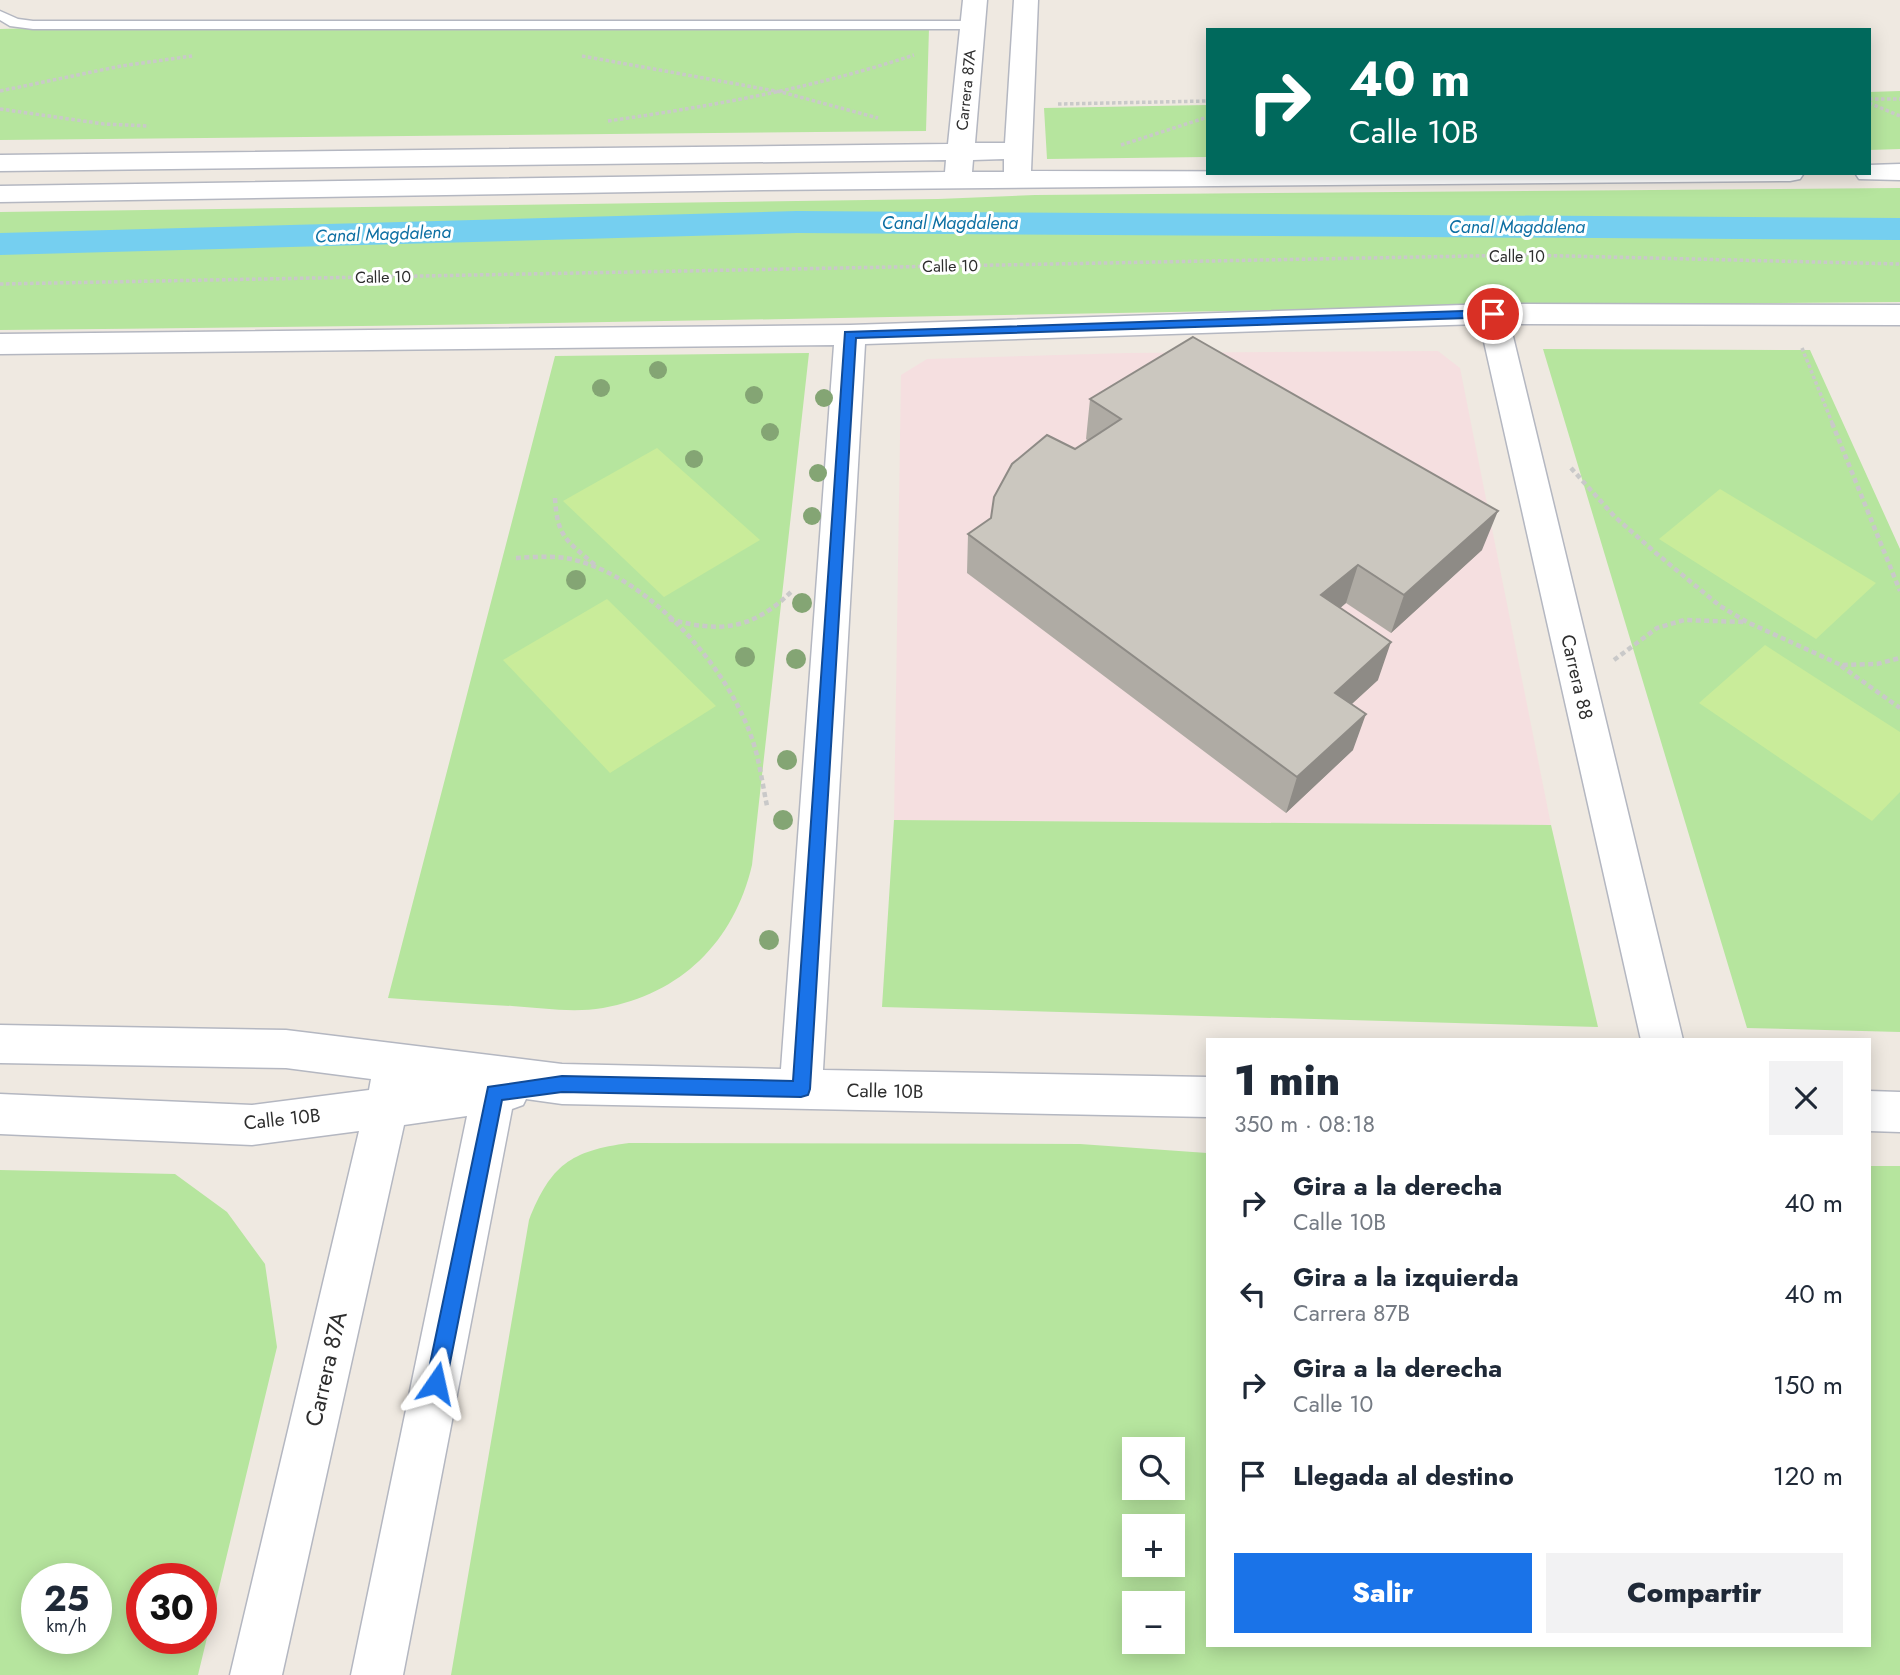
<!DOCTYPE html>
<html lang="es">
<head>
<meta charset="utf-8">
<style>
	body { margin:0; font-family:Jost,sans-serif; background:#f2f2f3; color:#1f2937; height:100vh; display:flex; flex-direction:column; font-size:26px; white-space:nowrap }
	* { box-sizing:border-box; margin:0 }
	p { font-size:23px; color:#747a83 }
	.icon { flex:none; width:38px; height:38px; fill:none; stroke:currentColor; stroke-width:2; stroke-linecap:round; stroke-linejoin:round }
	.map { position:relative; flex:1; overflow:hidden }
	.drawer { position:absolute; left:1206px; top:1038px; width:665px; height:609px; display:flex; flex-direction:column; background:#fff; border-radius:0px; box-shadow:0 4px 18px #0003 }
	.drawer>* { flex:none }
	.banner { position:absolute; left:1206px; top:28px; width:665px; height:147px; border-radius:0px; box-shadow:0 4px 18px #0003; background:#00695c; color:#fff; overflow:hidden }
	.controls { position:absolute; left:1122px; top:1437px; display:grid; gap:14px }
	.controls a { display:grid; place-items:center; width:63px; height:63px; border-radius:0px; background:#fff; box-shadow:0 4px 18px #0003; font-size:35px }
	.speed { position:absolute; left:21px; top:1563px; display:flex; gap:14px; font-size:35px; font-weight:700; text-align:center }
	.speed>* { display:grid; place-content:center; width:91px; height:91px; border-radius:50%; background:#fff; box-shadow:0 4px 18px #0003; line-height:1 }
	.speed small { font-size:18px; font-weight:400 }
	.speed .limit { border:10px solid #d22; background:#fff; color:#111 }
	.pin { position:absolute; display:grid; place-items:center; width:60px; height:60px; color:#fff; margin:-30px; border:4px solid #fff; border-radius:50%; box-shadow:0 2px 7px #0007 }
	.me { position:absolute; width:77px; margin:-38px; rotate:11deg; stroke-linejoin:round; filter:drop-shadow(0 0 5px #0008) }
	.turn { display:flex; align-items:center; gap:24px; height:147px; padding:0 28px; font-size:32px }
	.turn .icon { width:91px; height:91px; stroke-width:2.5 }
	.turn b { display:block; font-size:49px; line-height:60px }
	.round { display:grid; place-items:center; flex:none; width:74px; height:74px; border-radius:0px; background:#f2f2f3 }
	.head { display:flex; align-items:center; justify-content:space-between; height:119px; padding:0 28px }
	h1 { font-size:42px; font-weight:800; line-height:52px }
	.primary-button { display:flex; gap:14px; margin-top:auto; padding:14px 28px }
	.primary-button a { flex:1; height:80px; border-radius:0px; background:#1a73e8; color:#fff; font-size:28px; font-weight:800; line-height:80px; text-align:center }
	.primary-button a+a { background:#f2f2f3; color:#1f2937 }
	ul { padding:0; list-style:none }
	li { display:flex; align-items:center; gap:21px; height:91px; padding:0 28px }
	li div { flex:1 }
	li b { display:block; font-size:26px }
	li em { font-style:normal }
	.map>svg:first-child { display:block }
	.medical { fill:#f5dfe0 }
	.green { fill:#b6e59e; fill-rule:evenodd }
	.pitch { fill:#c9ec9a }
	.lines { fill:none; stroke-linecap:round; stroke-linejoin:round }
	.canal { fill:#75cff0; fill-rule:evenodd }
	.lane-casing { stroke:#b4b7c1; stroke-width:3 }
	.street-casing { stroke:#b4b7c1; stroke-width:3 }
	.secondary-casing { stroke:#b4b7c1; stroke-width:3 }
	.path-far1 { stroke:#c9c9c9; stroke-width:3.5; stroke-dasharray:3.5 2.5; stroke-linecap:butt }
	.path { stroke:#c9c9c9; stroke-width:4.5; stroke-dasharray:5 3.5; stroke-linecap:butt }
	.lane { fill:#fff; fill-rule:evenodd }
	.street { fill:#fff; fill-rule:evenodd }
	.secondary { fill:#fff; fill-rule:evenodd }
	.tree { fill:#84a574 }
	.wall { fill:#afaba4 }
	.shaded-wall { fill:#8e8b86 }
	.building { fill:#cbc7bf; stroke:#8e8b86; stroke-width:2 }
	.route { fill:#1a73e8; stroke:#114b97; stroke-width:2 }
	.labels { text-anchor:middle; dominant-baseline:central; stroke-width:6; stroke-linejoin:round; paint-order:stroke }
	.far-street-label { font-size:16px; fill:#2e2e2e; stroke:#fff }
	.far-water-label { font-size:18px; font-style:italic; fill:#0d6fa3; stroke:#fff }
	.street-label { font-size:19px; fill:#2e2e2e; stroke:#fff }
	.near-street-label { font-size:23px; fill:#2e2e2e; stroke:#fff }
</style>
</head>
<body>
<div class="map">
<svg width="1900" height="1675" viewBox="0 0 1900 1675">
	<rect width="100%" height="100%" fill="#efe9e1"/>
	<path class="medical" d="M 1438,351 L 1460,368 L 1551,825 L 894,820 L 901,375 L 927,359 L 1127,353 Z"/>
	<path class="green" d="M 151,25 L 929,28 L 926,131 L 0,140 L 0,29 Z
		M 1900,91 L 1900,149 L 1869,150 L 1869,92 Z
		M 1207,105 L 1207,157 L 1047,159 L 1044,108 Z
		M 1900,188 L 1900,302 C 1267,307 633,325 0,330 L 0,212 L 938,199 L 1035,195 Z
		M 1543,349 L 1810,350 L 1900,549 L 1900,1032 L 1747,1028 Z
		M 809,353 L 752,865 C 734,942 681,994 603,1008 C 573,1013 542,1008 512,1006 C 471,1004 429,1001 388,998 L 555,356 Z
		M 894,820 L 1551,825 L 1598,1027 L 882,1007 Z
		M 629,1143 L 1080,1144 L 1207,1153 L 1208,1645 L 1869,1645 L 1869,1166 L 1900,1166 L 1900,1675 L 451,1675 L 529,1220 C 551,1165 570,1151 629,1143 ZM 1134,1449 L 1172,1449 L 1172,1488 L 1134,1488 ZM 1134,1526 L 1172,1526 L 1172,1564 L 1134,1564 ZM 1134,1603 L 1172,1603 L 1172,1642 L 1134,1642 Z
		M 0,1170 L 175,1174 L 227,1212 L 265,1264 L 277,1347 L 198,1675 L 0,1675 ZM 37,1578 L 96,1578 L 96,1638 L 37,1638 ZM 142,1578 L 201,1578 L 201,1638 L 142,1638 Z"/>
	<path class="pitch" d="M 657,448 L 760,540 L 664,597 L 563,501 Z
		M 1720,489 L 1876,583 L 1816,639 L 1659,539 Z
		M 607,599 L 716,706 L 610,773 L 503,660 Z
		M 1765,645 L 1900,732 L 1900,792 L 1872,821 L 1699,703 Z"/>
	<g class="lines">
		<path class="canal" d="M 797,211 L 1900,218 L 1900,240 L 797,233 L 0,255 L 0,233 Z"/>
		<defs>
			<path id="lane" d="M 0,11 L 18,19 L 33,21 L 972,21 L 979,25 L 972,29 L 33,29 L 10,26 L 0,20 Z"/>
			<path id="street" d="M 1493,304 L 1900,305 L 1900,325 L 1510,324 L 1683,1040 L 1641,1040 L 1480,324 L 865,344 L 823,1070 L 1208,1077 L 1208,1117 L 562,1104 L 526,1099 L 523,1105 L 512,1109 L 403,1675 L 351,1675 L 467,1116 L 404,1125 L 282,1675 L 230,1675 L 359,1131 L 252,1145 L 0,1134 L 0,1094 L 252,1105 L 369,1090 L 371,1079 L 286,1068 L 0,1063 L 0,1025 L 286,1030 L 562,1064 L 781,1069 L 834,345 L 0,354 L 0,334 L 850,325 Z
				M 1869,1091 L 1900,1092 L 1900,1132 L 1869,1131 Z"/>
			<path id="secondary" d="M 963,0 L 987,0 L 975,143 L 1005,143 L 1014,0 L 1038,0 L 1031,171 L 1804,173 L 1800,179 L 1790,181 L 764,190 L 0,202 L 0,186 L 945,172 L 946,160 L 0,171 L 0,155 L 948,144 ZM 1004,159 L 1004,172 L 972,172 L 973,160 Z
				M 1900,164 L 1900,180 L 1859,179 L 1855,173 L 1869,173 L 1869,165 Z"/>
		</defs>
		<use href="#lane" class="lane-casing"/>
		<use href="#street" class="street-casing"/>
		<use href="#secondary" class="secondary-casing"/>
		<path class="path-far1" d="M 582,56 L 781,92 L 878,118
			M 0,91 L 121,66 L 192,56
			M 1869,99 L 1900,99
			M 1869,103 L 1900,116
			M 1058,104 L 1208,101
			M 0,109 L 104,124 L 149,126
			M 608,121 C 712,106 814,88 914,55
			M 1121,145 L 1208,117
			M 0,284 L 1525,255 L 1900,264
			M 1802,348 L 1833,425"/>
		<path class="path" d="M 1832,423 L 1900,591
			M 1571,468 L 1615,517 L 1657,554 L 1720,606 L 1747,622 L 1841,665 L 1877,664 L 1900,658
			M 555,498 C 557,537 567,541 595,565
			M 516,558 C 535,557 556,555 575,560 C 649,579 724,663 750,733 C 759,756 762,782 767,806
			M 669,619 C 720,633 752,630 791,592
			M 1614,660 L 1657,628 L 1684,620 L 1744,622
			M 1841,666 L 1900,708"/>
		<use href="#lane" class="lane"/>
		<use href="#street" class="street"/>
		<use href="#secondary" class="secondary"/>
	</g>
	<g class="tree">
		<circle cx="658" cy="370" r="9"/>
		<circle cx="601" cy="388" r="9"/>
		<circle cx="754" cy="395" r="9"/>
		<circle cx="824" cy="398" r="9"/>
		<circle cx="770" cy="432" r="9"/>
		<circle cx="694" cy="459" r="9"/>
		<circle cx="818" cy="473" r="9"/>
		<circle cx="812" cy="516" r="9"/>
		<circle cx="576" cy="580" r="10"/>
		<circle cx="802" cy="603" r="10"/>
		<circle cx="745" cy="657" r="10"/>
		<circle cx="796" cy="659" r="10"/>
		<circle cx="787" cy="760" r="10"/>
		<circle cx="783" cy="820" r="10"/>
		<circle cx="769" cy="940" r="10"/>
	</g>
	<path class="wall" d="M 1090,399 L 1482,550 L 1391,633 L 1346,603 L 1340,608 L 1378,680 L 1352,704 L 1353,750 L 1286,813 L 967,573 L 968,534 L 991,518 L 1075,449 L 1088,441 L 1086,439 Z"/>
	<path class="shaded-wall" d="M 1498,511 L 1482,550 L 1391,633 L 1404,595 Z
		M 1358,565 L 1346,603 L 1310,634 L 1321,595 Z
		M 1391,642 L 1378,680 L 1323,730 L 1335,693 Z
		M 1366,714 L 1353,750 L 1286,813 L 1297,777 Z"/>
	<path class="building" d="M 1193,337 L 1498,511 L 1404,595 L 1358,565 L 1321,595 L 1391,642 L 1335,693 L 1366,714 L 1297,777 L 968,534 L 991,518 L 994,497 L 1012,464 L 1047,435 L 1075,449 L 1121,419 L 1090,399 Z"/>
	<path class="route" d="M 1493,310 L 1498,312 L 1498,317 L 856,338 L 810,1089 L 808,1095 L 801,1097 L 562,1092 L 502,1100 L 446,1383 L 443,1390 L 436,1393 L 429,1390 L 426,1383 L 488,1087 L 562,1076 L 793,1081 L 845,332 Z"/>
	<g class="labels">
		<g class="far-street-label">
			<text transform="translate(966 90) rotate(-84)">Carrera 87A</text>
			<text x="1517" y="256">Calle 10</text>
			<text transform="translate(950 266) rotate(-1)">Calle 10</text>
			<text transform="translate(383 277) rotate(-1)">Calle 10</text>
		</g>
		<g class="far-water-label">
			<text x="950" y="223">Canal Magdalena</text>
			<text x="1517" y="227">Canal Magdalena</text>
			<text transform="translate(383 234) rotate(-2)">Canal Magdalena</text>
		</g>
		<g class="street-label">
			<text transform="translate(1577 677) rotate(77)">Carrera 88</text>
			<text transform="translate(885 1091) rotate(1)">Calle 10B</text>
			<text transform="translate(282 1119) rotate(-6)">Calle 10B</text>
		</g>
		<g class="near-street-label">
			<text transform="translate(326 1369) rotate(-77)">Carrera 87A</text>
		</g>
	</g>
</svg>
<div class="controls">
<a><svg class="icon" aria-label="search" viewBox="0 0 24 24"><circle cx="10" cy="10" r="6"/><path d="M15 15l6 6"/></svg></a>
<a>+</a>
<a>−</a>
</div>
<div class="speed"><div>25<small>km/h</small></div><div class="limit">30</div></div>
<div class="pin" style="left:1493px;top:314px;background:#d93025"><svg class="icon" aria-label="arrive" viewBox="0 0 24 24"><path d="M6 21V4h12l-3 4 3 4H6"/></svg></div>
<svg class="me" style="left:436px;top:1383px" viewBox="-20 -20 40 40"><path d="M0-17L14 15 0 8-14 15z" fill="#1a73e8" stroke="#fff" stroke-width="4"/></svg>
<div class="banner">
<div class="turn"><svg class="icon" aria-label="right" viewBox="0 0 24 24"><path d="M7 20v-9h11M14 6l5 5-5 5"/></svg><div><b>40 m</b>Calle 10B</div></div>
</div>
<section class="drawer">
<div class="head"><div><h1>1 min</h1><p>350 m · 08:18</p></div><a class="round"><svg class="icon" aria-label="close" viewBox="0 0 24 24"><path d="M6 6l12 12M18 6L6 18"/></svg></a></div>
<ul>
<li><svg class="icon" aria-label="right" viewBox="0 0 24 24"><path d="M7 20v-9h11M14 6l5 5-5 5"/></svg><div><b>Gira a la derecha</b><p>Calle 10B</p></div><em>40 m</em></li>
<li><svg class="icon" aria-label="left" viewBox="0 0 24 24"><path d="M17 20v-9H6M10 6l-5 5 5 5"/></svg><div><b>Gira a la izquierda</b><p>Carrera 87B</p></div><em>40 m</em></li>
<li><svg class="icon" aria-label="right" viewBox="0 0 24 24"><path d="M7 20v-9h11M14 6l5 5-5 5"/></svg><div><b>Gira a la derecha</b><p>Calle 10</p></div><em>150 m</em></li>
<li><svg class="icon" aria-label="arrive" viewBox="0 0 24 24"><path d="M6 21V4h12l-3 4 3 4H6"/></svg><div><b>Llegada al destino</b></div><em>120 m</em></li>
</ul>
<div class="primary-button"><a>Salir</a><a>Compartir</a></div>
</section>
</div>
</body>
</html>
